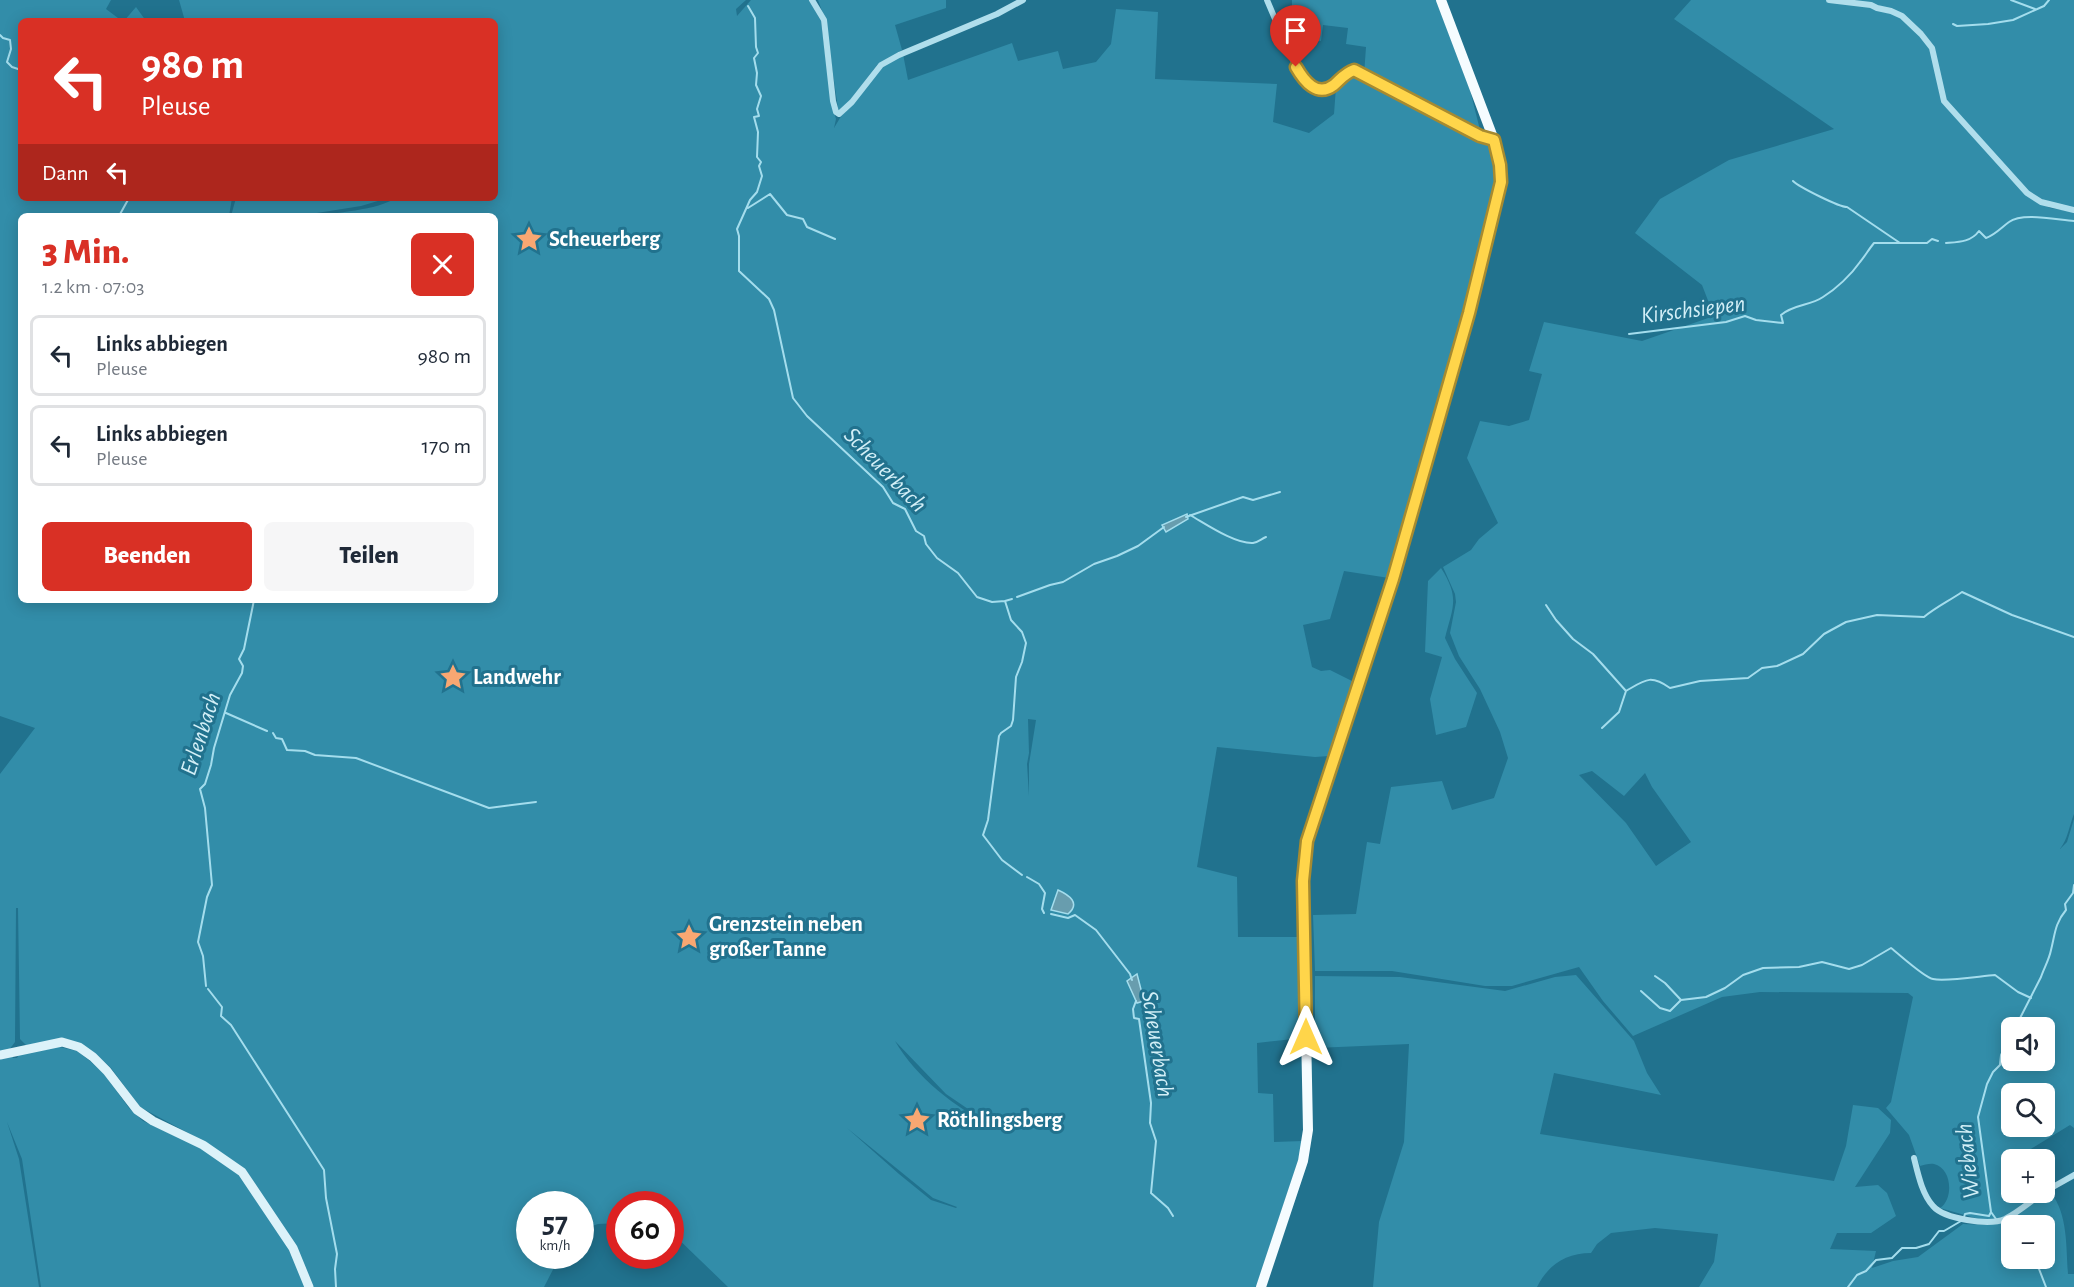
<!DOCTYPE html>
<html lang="de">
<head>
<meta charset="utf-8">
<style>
	body { margin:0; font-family:"Alegreya Sans",sans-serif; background:#f6f6f7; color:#1f2937; height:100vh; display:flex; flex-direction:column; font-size:22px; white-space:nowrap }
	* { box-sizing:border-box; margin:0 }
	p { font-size:20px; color:#747a83 }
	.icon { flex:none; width:33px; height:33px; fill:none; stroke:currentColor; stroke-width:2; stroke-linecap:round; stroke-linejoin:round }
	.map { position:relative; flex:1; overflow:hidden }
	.panel { position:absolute; left:18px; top:213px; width:480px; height:390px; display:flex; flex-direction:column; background:#fff; border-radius:9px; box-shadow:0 3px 15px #0003 }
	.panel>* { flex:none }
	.guide { position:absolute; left:18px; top:18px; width:480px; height:183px; border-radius:9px; box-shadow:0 3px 15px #0003; background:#d93025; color:#fff; overflow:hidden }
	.controls { position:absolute; left:2001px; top:1017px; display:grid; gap:12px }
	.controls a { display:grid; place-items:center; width:54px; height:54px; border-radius:9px; background:#fff; box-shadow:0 3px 15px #0003; font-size:30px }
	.speed { position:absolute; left:516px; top:1191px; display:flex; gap:12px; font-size:30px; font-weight:700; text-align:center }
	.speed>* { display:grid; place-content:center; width:78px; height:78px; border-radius:50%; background:#fff; box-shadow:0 3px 15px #0003; line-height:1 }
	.speed small { font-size:15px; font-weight:400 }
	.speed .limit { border:9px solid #d22; background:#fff; color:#111 }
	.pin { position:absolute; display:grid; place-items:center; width:51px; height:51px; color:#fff; margin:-62px -26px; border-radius:50% 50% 50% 0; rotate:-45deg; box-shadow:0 0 6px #0007 }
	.pin .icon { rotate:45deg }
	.me { position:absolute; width:66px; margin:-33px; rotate:0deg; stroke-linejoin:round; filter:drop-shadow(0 0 4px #0008) }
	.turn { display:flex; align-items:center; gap:21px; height:126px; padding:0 24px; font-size:27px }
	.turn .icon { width:78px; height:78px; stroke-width:2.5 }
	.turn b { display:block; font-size:42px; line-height:51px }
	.then { display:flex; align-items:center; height:57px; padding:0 24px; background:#0003; gap:12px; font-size:22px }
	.round { display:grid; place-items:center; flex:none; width:63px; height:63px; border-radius:9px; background:#f6f6f7 }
	.summary { display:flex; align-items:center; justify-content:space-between; height:102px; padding:0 24px }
	h1 { font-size:36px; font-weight:800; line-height:45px; color:#d93025 }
	.button { display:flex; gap:12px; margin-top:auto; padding:12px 24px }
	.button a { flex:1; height:69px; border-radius:9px; background:#d93025; color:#fff; font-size:24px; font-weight:800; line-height:69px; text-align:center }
	.button a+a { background:#f6f6f7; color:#1f2937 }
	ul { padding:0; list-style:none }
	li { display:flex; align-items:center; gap:18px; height:81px; margin:0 12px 9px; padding:0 12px; border:3px solid #e0e1e3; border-radius:9px }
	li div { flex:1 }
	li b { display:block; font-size:22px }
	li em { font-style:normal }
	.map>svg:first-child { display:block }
	.green { fill:#328da9; fill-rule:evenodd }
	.water { fill:#689dae; stroke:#a4dded; stroke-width:1.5 }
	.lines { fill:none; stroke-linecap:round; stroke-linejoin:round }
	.stream { stroke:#a4dded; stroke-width:2 }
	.street { stroke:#b0deec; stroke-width:6 }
	.secondary { stroke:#dcf2f9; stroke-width:9 }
	.primary { stroke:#f5fcff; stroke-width:10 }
	.route-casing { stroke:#a68a30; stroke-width:15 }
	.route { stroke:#ffd54a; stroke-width:10 }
	.labels { text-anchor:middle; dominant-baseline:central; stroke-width:6; stroke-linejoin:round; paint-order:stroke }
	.poi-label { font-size:22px; font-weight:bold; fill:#fff; stroke:#21728e; text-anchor:start }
	.water-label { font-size:24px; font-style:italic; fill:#d3eff7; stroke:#21728e }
</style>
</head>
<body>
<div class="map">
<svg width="2074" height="1287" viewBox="0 0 2074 1287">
	<rect width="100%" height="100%" fill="#21728e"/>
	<path class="green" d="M 0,0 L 111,0 L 106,9 L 122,21 L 21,21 L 21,198 L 232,198 L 229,216 L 21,216 L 21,600 L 495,600 L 495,216 L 312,216 C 332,213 380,210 395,198 L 495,198 L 495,21 L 185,21 L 179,0 L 746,0 L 736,9 L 737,16 L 751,0 L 809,0 L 821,21 L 832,106 L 836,119 L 834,128 L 840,118 L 880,66 L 903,54 L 908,80 L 1012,43 L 1018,61 L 1058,51 L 1063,69 L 1096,62 L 1111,44 L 1116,9 L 1158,12 L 1155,79 L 1277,84 L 1273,122 L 1309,133 L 1334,114 L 1336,87 L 1350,77 L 1364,76 L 1489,143 L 1496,175 L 1491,204 L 1409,511 L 1389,578 L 1344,571 L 1330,619 L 1303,625 L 1312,667 L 1321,671 L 1330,670 L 1354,682 L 1329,756 L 1315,757 L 1217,747 L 1197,867 L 1237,877 L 1238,937 L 1300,937 L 1303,1038 L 1257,1043 L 1258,1093 L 1273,1094 L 1274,1142 L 1303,1141 L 1298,1161 L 1256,1287 L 728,1287 L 671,1232 L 670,1204 L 620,1204 L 619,1223 L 598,1224 L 581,1230 L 580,1204 L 530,1204 L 530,1256 L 560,1256 L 544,1287 L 310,1287 L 264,1198 L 247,1172 L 205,1142 L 140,1107 L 111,1068 L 96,1054 L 80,1044 L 26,1045 L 20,1039 L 18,908 L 16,908 L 15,1042 L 9,1050 L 0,1052 L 0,774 L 35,728 L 0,716 ZM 1028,719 L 1036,720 L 1029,764 L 1029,796 L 1027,764 L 1029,753 ZM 895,1041 L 946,1094 L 993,1126 C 955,1108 916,1077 895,1041 ZM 847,1128 L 933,1198 L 957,1207 L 956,1208 L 931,1200 L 899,1174 Z
		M 818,0 L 946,0 L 946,8 L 895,25 L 902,50 L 877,65 L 839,115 L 825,19 Z
		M 1292,0 L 1436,0 L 1470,90 L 1481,134 L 1364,75 L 1366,47 L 1346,44 L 1348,28 L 1323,25 L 1321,41 L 1308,39 L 1292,19 Z
		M 1691,0 L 2074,0 L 2074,208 L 2041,200 L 2027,192 L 1945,100 L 1931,49 L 1940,97 L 2026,194 L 2050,208 L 2074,212 L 2074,814 C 2069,826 2068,839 2060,849 L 2067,842 L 2074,819 L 2074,1128 L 2070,1125 L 2024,1153 L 2028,1159 L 2012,1160 L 2012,1192 L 2040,1193 L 2003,1218 L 1982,1220 L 1940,1208 C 1954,1199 1952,1168 1934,1164 C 1930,1163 1924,1165 1920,1166 L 1909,1135 L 1886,1108 L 1891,1102 L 1913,997 L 1908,993 L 1760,992 L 1722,997 L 1633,1036 L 1603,1001 L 1579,967 L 1512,986 L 1485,986 L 1392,971 L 1315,971 L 1313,915 L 1356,914 L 1367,842 L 1380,844 L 1391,787 L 1442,781 L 1452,810 L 1494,798 L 1508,758 L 1500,732 L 1480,689 L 1459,656 L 1450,633 L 1456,602 L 1455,594 L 1443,567 L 1471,550 L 1479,539 L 1498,523 L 1467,458 L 1480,421 L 1509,426 L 1529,420 L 1542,374 L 1529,371 L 1544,322 L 1642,341 L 1714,316 L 1702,285 L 1635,233 L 1660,199 L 1729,160 L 1834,129 L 1674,19 ZM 1592,771 L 1624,796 L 1645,773 L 1652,787 L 1691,842 L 1656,866 L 1626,823 L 1579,775 ZM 2012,1028 L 2044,1028 L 2044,1060 L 2012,1060 ZM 2012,1094 L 2044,1094 L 2044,1126 L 2012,1126 Z
		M 136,7 L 146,21 L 124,21 Z
		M 236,198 L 388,198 L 361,206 L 298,216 L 231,216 Z
		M 1441,568 C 1460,598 1453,606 1445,638 L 1455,659 L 1477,693 L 1466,727 L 1436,735 L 1430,699 L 1442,657 L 1425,652 L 1428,581 Z
		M 1576,975 L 1634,1041 L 1647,1073 L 1661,1095 L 1554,1073 L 1540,1134 L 1834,1181 L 1846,1146 L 1853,1105 L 1878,1108 L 1891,1120 L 1890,1133 L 1855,1187 L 1878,1185 L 1887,1193 L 1896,1216 L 1871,1233 L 1837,1233 L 1830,1249 L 1876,1251 L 1872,1268 L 1893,1261 L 1918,1257 L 1963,1224 L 1987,1225 L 2005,1220 L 2051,1193 C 2068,1214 2066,1248 2068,1274 L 2074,1274 L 2074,1287 L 1699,1287 L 1714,1262 L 1718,1234 L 1655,1228 L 1611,1233 L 1597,1244 L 1591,1253 C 1566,1253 1548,1265 1537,1287 L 1373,1287 L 1379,1222 L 1404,1142 L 1409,1044 L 1315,1048 L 1315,976 L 1400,977 L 1505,991 L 1555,977 ZM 2012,1226 L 2044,1226 L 2044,1258 L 2012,1258 Z
		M 55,1046 L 77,1051 L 90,1061 L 104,1074 L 129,1108 L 143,1121 L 201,1148 L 242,1175 L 285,1241 L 306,1287 L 41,1287 L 22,1159 L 7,1122 L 19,1159 L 39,1287 L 0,1287 L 0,1058 L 12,1055 L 13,1058 L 17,1058 L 19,1054 Z"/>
	<path class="water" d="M 1187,514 L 1188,519 L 1166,532 L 1162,525 Z
		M 1058,890 C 1069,895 1081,903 1068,914 L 1051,910 Z
		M 1137,974 L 1144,1001 L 1137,1003 L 1127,981 Z"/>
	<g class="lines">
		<path class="stream" d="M 2011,0 L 2035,9
			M 748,6 L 755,18 L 756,47 L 758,53 L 754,58 L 757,73 L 756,85 L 761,96 L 757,109 L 759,116 L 754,117 L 758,132 L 757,157 L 761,162 L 759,166 L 762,176 L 757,192 L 750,200 L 737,229 L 739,236 L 739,271 L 769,299 L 774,310 L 793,398 L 807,416 L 883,487 L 893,503 L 905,509 L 916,531 L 924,536 L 926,544 L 937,558 L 958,573 L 977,597 L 992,602 L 1005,601 L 1011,620 L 1022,632 L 1026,643 L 1022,662 L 1016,677 L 1013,720 L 1011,726 L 1001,733 L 999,736 L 988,820 L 983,835 L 1002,860 L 1022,875
			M 1953,24 L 1957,26 L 1988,24 L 2013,20 L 2044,6 L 2049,0
			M 0,35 L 3,38 L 10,40 L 11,49 L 7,62 L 12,67 L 21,70
			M 1793,181 C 1799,187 1839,207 1847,207 L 1900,243
			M 748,208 L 770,194 L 787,215 L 803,219 L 807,227 L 835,239
			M 119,216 L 129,198
			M 1946,243 C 1959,242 1971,242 1979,231 L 1986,238 C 1995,235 2002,227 2009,222 C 2022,212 2058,220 2074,221
			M 1629,334 L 1726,322 L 1745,316 L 1756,320 L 1783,323 L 1781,315 C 1794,304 1810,306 1823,297 C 1836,289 1851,275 1860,262 C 1865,256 1869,249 1874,243 L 1927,243 L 1932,239 L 1938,241
			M 1190,515 C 1206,524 1235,544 1253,543 C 1259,542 1261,539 1266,537
			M 1186,517 L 1243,497 L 1253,500 L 1280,492
			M 1017,597 L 1050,585 L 1063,582 L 1094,564 L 1117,556 L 1138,546 L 1164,527
			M 1005,601 L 1012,599
			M 1546,605 L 1556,620 L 1573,639 L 1593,654 L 1626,691 C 1645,680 1650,674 1670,688 L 1700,681 L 1748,678 L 1762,668 L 1777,666 L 1803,654 L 1824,634 L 1846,622 L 1877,615 L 1924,617 C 1936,607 1949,601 1962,592 L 2012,615 L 2074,637
			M 226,713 L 267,731
			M 1602,728 L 1619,712 L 1626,691
			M 273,733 L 276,738 L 282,739 L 287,750 L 305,751 L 315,755 L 356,758 L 489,808 L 536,802
			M 1027,877 L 1039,884 L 1045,893 L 1042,909 L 1044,913
			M 1051,914 L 1068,918 L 1075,915 L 1096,930 L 1130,974 L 1132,980
			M 1655,976 L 1665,983 L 1681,1000 L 1706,997 L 1725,988 L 1743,975 L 1763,968 L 1799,967 L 1822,962 L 1849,969 L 1862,965 L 1891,948 C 1900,955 1925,978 1933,979 C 1945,982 1981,976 1995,975 L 2018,992 L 2031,998
			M 206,986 L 203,956 L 198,942 L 207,897 L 212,885 L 205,808 L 200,789 L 205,784 L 211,765 L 214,748 L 230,695 L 242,673 L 243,666 L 239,659 L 244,649 L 254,600
			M 208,989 L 222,1007 L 221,1016 L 231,1025 L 324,1170 L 326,1198 L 337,1254 L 335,1269 L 336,1287
			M 1641,991 L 1660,1008 L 1670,1011 L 1681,1000
			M 1136,1001 L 1133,1009 L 1134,1018 L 1139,1019 L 1151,1103 L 1150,1123 L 1156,1141 L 1151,1193 L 1168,1208 L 1173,1216
			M 2015,1028 L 2041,977 C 2044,968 2049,960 2051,950 C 2055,934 2055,923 2066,910 L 2065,904 L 2073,893 L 2074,885
			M 1964,1217 L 1965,1214 L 1970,1213 L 1989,1216 L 1991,1212
			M 1996,1219 L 1991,1212 L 1978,1117 L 1987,1084 L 1993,1072 L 2000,1065 L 2001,1055 L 2012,1034
			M 2003,1223 L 2012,1230
			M 2029,1258 L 2039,1269 L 2046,1287
			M 1848,1287 L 1857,1275 L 1866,1271 L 1876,1260 L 1892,1258 L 1902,1248 L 1916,1248 L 1929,1244 L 1939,1231 L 1944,1231 L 1961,1221"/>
		<path class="street" d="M 812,0 L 824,20 L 833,101 L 836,112 L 839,114 L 852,102 L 881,65 L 899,55 L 997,14 L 1023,0
			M 1267,0 L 1289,52 L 1307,85 L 1326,89 L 1344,75 L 1354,70 L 1480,136 L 1494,140
			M 1829,0 L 1871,5 L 1877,8 L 1891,11 L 1902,16 L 1921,34 L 1932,48 L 1944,101 L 2027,193 L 2041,202 L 2074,210
			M 1914,1158 C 1918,1174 1922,1194 1933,1206 C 1944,1219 1989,1226 2005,1219 C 2019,1212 2031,1201 2044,1192
			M 2044,1192 L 2074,1175"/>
		<path class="secondary" d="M 0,1055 L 62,1042 L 79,1047 L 93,1057 L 107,1071 L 137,1110 L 153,1121 L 203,1145 L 242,1172 L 293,1248 L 309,1287"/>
		<path class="primary" d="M 1261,1287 L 1303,1161 L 1308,1130 L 1303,881 L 1307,841 L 1393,579 L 1415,504 L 1465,330 L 1501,182 L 1500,165 L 1494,140 L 1441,0"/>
	</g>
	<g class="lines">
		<defs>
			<path id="route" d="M 1296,67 C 1304,81 1317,98 1334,85 C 1341,79 1345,73 1354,70 L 1480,136 L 1494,140 L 1500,165 L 1501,182 L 1469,313 L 1393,579 L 1307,841 L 1303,881 L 1306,1037"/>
		</defs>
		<use href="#route" class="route-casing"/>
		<use href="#route" class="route"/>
	</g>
	<defs>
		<symbol id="sight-bare" viewBox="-9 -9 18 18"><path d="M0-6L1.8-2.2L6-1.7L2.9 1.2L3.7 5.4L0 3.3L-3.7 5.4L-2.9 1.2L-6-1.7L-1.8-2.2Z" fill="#f8a772" stroke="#21728e" stroke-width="2.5" paint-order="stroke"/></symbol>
	</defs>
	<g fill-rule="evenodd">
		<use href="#sight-bare" x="510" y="220" width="38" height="38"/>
		<use href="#sight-bare" x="434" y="658" width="38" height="38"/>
		<use href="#sight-bare" x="670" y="918" width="38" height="38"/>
		<use href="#sight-bare" x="898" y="1101" width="38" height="38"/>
	</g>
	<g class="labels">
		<g class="poi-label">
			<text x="549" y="239">Scheuerberg</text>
			<text x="473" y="677">Landwehr</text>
			<text x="709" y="924">Grenzstein neben<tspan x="709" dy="25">großer Tanne</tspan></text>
			<text x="937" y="1120">Röthlingsberg</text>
		</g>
		<g class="water-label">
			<text transform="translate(1693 310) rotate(-7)">Kirschsiepen</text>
			<text transform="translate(885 470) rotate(46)">Scheuerbach</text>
			<text transform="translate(201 734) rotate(-72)">Erlenbach</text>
			<text transform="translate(1157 1044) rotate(81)">Scheuerbach</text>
			<text transform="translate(1968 1161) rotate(-96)">Wiebach</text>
		</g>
	</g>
</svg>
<div class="controls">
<a><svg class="icon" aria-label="sound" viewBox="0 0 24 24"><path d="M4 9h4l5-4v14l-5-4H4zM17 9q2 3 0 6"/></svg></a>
<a><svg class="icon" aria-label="search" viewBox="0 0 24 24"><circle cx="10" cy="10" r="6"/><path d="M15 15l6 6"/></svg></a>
<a>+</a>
<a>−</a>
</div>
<div class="speed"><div>57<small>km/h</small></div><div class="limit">60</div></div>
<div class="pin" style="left:1296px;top:67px;background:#d93025"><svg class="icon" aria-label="arrive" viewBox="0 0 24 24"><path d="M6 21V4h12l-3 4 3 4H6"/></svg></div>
<svg class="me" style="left:1306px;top:1037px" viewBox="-20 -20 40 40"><path d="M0-17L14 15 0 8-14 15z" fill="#ffd54a" stroke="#fff" stroke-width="4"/></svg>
<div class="guide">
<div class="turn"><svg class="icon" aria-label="left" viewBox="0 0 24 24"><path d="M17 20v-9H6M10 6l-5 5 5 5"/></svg><div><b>980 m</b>Pleuse</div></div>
<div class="then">Dann<svg class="icon" aria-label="left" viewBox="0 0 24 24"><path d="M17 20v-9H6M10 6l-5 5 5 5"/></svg></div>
</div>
<section class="panel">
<div class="summary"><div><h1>3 Min.</h1><p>1.2 km · 07:03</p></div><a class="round" style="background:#d93025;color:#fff"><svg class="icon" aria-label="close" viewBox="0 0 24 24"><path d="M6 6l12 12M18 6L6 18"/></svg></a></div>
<ul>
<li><svg class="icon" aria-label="left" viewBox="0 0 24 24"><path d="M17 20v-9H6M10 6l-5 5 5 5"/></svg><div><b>Links abbiegen</b><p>Pleuse</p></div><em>980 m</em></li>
<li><svg class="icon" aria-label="left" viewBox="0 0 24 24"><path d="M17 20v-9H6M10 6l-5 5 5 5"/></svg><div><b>Links abbiegen</b><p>Pleuse</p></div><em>170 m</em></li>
</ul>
<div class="button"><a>Beenden</a><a>Teilen</a></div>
</section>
</div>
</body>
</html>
